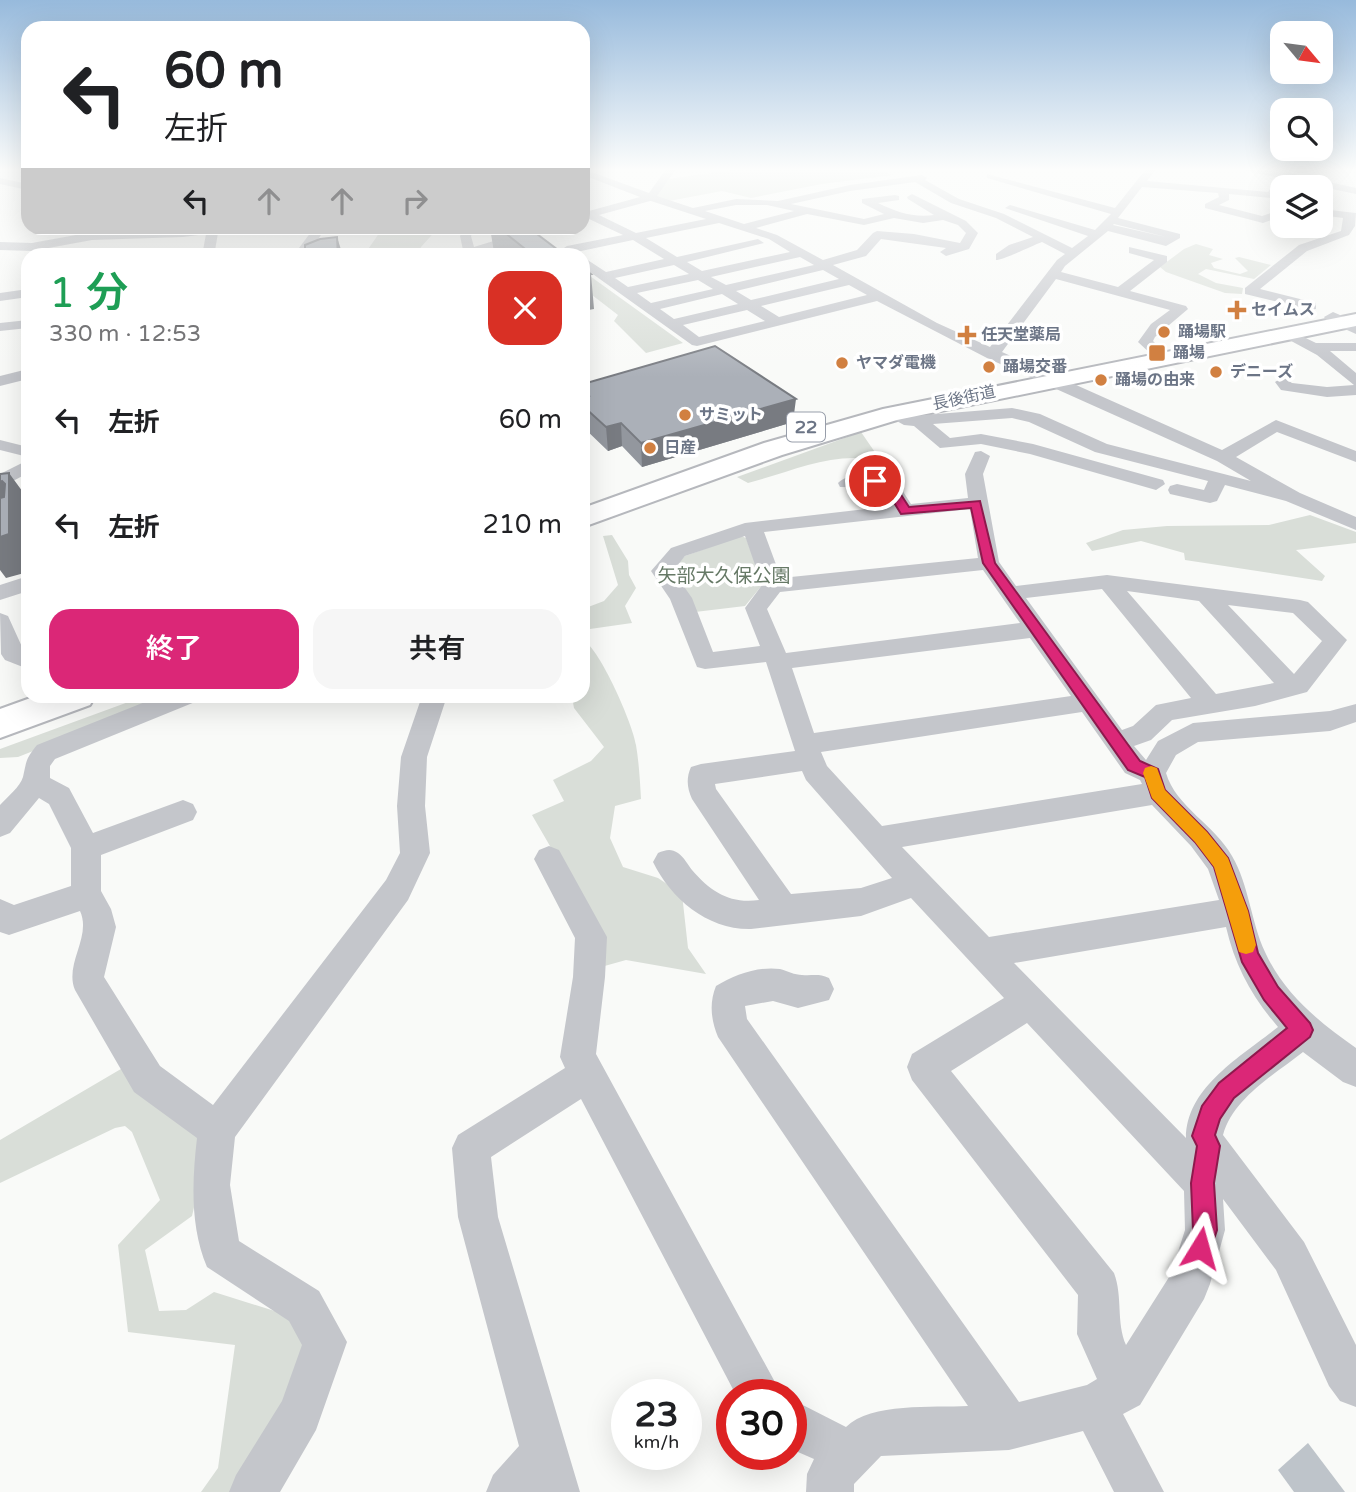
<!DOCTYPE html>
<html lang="ja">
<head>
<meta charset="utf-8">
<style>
	body { margin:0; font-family:"Varela Round","Noto Sans JP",sans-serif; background:#f6f6f6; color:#202124; height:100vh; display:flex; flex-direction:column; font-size:26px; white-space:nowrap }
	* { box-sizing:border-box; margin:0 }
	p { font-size:23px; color:#757577 }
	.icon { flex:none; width:38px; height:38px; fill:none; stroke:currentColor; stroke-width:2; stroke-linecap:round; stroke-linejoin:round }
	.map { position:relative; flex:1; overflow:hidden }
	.details { position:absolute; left:21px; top:248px; width:569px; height:455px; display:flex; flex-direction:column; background:#fff; border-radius:21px; box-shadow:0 7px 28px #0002 }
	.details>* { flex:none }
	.top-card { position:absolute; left:21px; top:21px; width:569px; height:214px; border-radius:21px; box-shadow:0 7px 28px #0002; background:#fff; color:#202124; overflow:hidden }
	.needle { width:46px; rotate:119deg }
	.buttons { position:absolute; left:1270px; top:21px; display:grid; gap:14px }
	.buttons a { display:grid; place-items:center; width:63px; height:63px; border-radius:14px; background:#fff; box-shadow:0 7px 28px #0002; font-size:35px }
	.speed { position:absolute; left:611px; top:1379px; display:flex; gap:14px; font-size:35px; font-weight:700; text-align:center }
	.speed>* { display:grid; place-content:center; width:91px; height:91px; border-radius:50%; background:#fff; box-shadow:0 7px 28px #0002; line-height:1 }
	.speed small { font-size:18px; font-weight:400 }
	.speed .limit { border:10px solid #d22; background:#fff; color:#111 }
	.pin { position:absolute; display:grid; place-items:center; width:60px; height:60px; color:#fff; margin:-30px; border:4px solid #fff; border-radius:50%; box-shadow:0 2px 7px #0007 }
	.me { position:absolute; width:77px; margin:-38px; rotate:8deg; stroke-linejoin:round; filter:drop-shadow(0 0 5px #0008) }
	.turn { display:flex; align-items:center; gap:24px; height:147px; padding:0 28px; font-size:32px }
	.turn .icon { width:91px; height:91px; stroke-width:2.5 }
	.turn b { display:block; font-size:49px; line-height:60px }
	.lanes { display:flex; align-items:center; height:66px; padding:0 28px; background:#0003; justify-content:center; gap:35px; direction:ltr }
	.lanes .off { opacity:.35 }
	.round { display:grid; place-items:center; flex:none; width:74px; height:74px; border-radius:21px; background:#f6f6f6 }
	.headline { display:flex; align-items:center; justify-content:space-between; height:119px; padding:0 28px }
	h1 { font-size:42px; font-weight:600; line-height:52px; color:#1e9e55 }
	.action { display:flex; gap:14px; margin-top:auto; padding:14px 28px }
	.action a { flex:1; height:80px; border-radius:21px; background:#db2777; color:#fff; font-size:28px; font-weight:600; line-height:80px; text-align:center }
	.action a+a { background:#f6f6f6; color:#202124 }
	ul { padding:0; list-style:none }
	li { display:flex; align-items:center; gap:21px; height:105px; padding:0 28px }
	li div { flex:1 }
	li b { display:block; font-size:26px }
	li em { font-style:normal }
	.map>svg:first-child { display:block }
	.green { fill:#d9ded8 }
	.water { fill:#bec4ca }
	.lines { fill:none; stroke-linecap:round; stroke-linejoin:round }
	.primary-casing { stroke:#b6b8bd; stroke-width:4 }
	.minor { fill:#c4c6cb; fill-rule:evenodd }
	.tertiary { fill:#c4c6cb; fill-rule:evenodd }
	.primary { fill:#fff; fill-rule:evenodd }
	.wall { fill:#93979e }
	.shaded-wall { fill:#787b81 }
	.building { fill:#abb0b8; stroke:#787b81; stroke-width:2 }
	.route { fill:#db2777; stroke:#8e194d; stroke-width:2 }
	.slow { fill:#f59e0b }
	.poi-dot { fill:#d18041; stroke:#fff; stroke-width:2.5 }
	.labels { text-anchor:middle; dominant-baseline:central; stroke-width:7; stroke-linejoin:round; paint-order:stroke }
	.far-poi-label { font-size:16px; font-weight:bold; fill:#6c7586; stroke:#fff; text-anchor:start }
	.far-street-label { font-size:16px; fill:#6c7586; stroke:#fff }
	.shield { fill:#fff; stroke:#989eaa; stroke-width:2 }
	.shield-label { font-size:18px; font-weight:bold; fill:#6c7586 }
	.park-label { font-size:19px; fill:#667966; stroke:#fff }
</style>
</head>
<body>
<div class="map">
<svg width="1356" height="1492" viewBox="0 0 1356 1492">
	<rect width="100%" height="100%" fill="#f9faf8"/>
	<path class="green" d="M 738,169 L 877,169 L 893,175 L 822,184 L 751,198 L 722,191 L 669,201 L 655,197 L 668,179 Z
		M 406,228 L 438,228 L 421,247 L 417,255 L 364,255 L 380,232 L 395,232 Z
		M 1196,244 L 1213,249 L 1209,255 L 1223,259 L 1211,263 L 1214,268 L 1240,274 L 1248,271 L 1235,258 L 1239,257 L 1271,265 L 1254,279 L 1206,269 L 1198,274 L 1216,283 L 1243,288 L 1242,294 L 1225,293 L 1166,272 L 1160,267 L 1184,249 Z
		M 583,271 L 683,343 L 646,353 L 614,321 L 618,315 L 583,288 Z
		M 861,432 L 881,461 C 834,450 794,471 748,483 L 737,477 Z
		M 1310,515 L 1356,532 L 1356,543 L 1296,550 L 1325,576 L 1322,581 L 1185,560 L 1184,553 L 1141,541 L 1092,551 L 1086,543 L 1123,530 L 1167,526 L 1269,525 Z
		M 612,535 L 628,561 L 629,575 L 636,588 L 625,606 L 632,623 L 583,630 L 583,609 L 604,601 L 618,585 L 603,536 Z
		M 741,536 L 746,538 L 763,584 L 745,606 L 695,612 L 671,571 L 685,556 Z
		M 583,640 C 600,649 633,724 636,745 C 639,763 640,781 641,799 L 615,806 L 610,838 L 623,867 L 658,878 L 682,894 L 688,948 L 706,974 L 626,960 L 601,967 L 601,934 L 532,815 L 564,801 L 553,780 L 591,761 L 604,747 L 574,708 L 572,697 L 583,696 Z
		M 142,697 L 170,697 L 18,757 L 0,758 L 0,749 Z
		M 126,1066 L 211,1134 L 192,1216 L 145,1250 L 159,1311 L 186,1310 L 214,1292 L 297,1318 L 315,1347 L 240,1492 L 201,1492 L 218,1468 L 235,1345 L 128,1332 L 118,1245 L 160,1200 L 132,1132 L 125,1126 L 115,1128 L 0,1183 L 0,1140 Z"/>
	<path class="water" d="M 1308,1443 L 1345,1492 L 1294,1492 L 1278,1470 Z"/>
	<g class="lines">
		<defs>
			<path id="primary" d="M 1356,314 L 1356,326 L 897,420 L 782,455 L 583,527 L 583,508 L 764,443 L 883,409 Z
				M 36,696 L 95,696 L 90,705 L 0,738 L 0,709 Z"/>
		</defs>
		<use href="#primary" class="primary-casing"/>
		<path class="minor" d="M 583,169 L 649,193 L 666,169 L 676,169 L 657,196 L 693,208 L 736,199 L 778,201 L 850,185 L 922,175 L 927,178 L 925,180 L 959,199 L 1004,214 L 1072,248 L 1088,236 L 1005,208 L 1010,205 L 1095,230 L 1111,214 L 987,178 L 987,174 L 1115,208 L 1146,169 L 1156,169 L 1147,181 L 1268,192 L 1272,186 L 1287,186 L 1271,198 L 1229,194 L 1229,200 L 1219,205 L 1262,216 L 1271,213 L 1275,204 L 1283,204 L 1280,217 L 1263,223 L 1205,208 L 1205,204 L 1219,197 L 1218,193 L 1142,187 L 1118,218 L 1180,234 L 1180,238 L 1166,246 L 1108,231 L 1065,266 L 1061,272 L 1118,287 L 1154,260 L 1129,253 L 1129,247 L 1167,256 L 1167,262 L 1130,291 L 1186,306 L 1188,309 L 1155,337 L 1153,341 L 1163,351 L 1161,354 L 1151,354 L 1138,342 L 1151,324 L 1170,310 L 1056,279 L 1002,352 L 1222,450 L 1276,420 L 1356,451 L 1356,462 L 1277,432 L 1236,457 L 1300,493 L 1356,517 L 1356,530 L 1286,501 L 1225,485 L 1217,501 L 1210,503 L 1170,494 L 1168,490 L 1170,486 L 1177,484 L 1204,490 L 1208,481 L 1095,452 L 1029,422 L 1012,418 L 933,424 L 950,438 L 981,434 L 1033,444 L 1163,480 L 1165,484 L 1156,490 L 1030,454 L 981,444 L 940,448 L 914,426 L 904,425 L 884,414 L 892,409 L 912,416 L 1012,408 L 1040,414 L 1107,444 L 1251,481 L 1217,461 L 987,358 L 877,301 L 697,346 L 692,345 L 583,267 L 583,257 L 606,272 L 664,259 L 633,240 L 567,254 L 561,250 L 567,246 L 623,235 L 587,218 L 583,219 L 583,209 L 589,211 L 640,197 L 583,175 ZM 915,182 L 951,203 L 996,218 L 1033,237 L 1009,245 L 996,254 L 996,260 C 1004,260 1031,246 1042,242 L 1065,254 L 1057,260 L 990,347 L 937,323 L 833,265 L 866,256 L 881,239 L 946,248 L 940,252 L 946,256 L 969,249 L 978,233 L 966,221 L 912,194 L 907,197 L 908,199 L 934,215 C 914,218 896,212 878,203 L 899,200 L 899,196 L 895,195 L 862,199 L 862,203 L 884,214 L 864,219 L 791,204 L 850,191 ZM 650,201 L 651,201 L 706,219 L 636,233 L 599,215 ZM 736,205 L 767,205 L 794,211 L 744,224 L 705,211 ZM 807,214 L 864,225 L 894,218 L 923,223 L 943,220 L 958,225 L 966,233 L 960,243 L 914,234 L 877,231 L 873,233 L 857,250 L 823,260 L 777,235 L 756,228 ZM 719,223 L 769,239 L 790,252 L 702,271 L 687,262 L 764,243 L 758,239 L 677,257 L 646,238 ZM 1114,224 L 1166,237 L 1113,225 ZM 800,257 L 814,265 L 726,285 L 711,277 ZM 674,265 L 689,274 L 628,287 L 615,278 ZM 823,270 L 839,279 L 751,300 L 736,291 ZM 698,280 L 713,289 L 651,303 L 637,293 ZM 849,285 L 867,295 L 779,317 L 761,306 ZM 722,294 L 738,304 L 674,319 L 660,309 ZM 747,310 L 765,321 L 699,337 L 683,325 Z
			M 1237,169 L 1286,172 L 1356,188 L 1356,194 Z
			M 0,178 L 28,184 L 28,190 L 0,184 Z
			M 1321,209 L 1356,213 L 1355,226 L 1349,235 L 1307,251 L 1260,289 L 1316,303 L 1316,309 L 1311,310 L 1245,294 L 1245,288 L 1299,245 L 1341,231 L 1343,218 L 1321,215 Z
			M 205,228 L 232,228 L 218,233 L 214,256 L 202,256 L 206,234 L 183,237 L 92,240 L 32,251 L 0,250 L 0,242 L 32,243 L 92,232 Z
			M 314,228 L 326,228 L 306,256 L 293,256 Z
			M 464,228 L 475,228 L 471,236 L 474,247 L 536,228 L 552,228 L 470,256 L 450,256 L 463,250 L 460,236 Z
			M 28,289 L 28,297 L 0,301 L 0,293 Z
			M 28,320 L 28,328 L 0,331 L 0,323 Z
			M 1287,329 L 1316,343 L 1356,343 L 1356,351 L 1330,351 L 1356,373 L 1356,395 L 1327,397 L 1281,390 L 1275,382 L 1283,377 L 1292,383 L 1327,387 L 1354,385 L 1317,355 L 1282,336 L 1280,333 Z
			M 28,369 L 28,379 L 0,386 L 0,376 Z
			M 0,440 L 28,447 L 28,457 L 0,450 Z
			M 981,451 L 990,456 L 983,474 L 999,562 L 1016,586 L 1107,575 L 1300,600 L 1308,602 L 1347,640 L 1307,692 L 1255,706 L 1172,720 L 1151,740 L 1134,746 L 1146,760 L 1158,741 L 1193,723 L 1330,711 L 1356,704 L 1356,722 L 1330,731 L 1198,742 L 1176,755 L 1166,773 C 1176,807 1215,825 1232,856 C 1249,885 1251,922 1265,952 C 1284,994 1319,1022 1356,1048 L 1356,1087 L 1343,1082 L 1303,1052 C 1274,1075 1233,1098 1223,1135 L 1304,1242 L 1356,1345 L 1356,1407 L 1340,1401 L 1329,1386 L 1276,1270 L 1223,1199 L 1225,1230 L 1210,1284 L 1204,1299 L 1140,1405 L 1123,1414 L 1164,1492 L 1114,1492 L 1083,1431 L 1009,1450 L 881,1456 L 854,1484 L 854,1492 L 806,1492 L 807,1474 L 814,1459 L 791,1449 L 791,1399 L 846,1427 C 871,1402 933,1408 968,1406 L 718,1037 C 711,1020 709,1003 716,986 C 734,975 758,966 780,969 C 787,971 795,975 802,975 C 813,976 818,973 829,978 L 834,989 L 829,1000 L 798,1008 L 773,1001 L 745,1006 L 747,1019 L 1019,1402 L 1087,1385 L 1097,1379 L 1077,1334 L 1078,1295 L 912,1080 L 907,1067 L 912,1054 L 1004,998 L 911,898 L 861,916 L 751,929 C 708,930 671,899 653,862 L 658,853 C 665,850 671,848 678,853 C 684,857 688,865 692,870 C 711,892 730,904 759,900 L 692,799 C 687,788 686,778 691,767 L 701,764 L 795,751 L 766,662 L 705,669 L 697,667 L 670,599 L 651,571 L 671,548 L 745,523 L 892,506 L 881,488 L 840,487 L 838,483 C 849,471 880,475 895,479 L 911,504 L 968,498 L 965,474 L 975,452 ZM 970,509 L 978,558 L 781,578 L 764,532 ZM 745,536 L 762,585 L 745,608 L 760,646 L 713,652 L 692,598 L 673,571 L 685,556 ZM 983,570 L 1020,623 L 786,653 L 767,609 L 780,592 ZM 1102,589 L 1191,698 L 1156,705 L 1133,726 L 1122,730 L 1026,598 ZM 1127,591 L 1199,601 L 1274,683 L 1216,694 ZM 1228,605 L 1293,613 L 1322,641 L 1294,674 ZM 1030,638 L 1071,696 L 814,733 L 792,668 ZM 1082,712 L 1125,773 L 1140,780 L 1142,784 L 882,826 L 827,766 L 821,752 ZM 802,771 L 806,780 L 892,878 L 861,888 L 791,894 L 716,789 L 715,784 ZM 1152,805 L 1191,846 L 1208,869 L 1219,900 L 989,937 L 902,847 ZM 1226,927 C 1235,966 1252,997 1278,1027 C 1242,1056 1186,1087 1186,1138 L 1014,963 ZM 1027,1023 L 1184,1191 L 1185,1230 L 1171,1274 L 1126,1345 C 1116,1322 1123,1297 1114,1273 L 951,1071 Z
			M 28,460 L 28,473 L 0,488 L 0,474 Z
			M 28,576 L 28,591 L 0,600 L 0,585 Z
			M 0,613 L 8,616 L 23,649 L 28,651 L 28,669 L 5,660 L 1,654 Z
			M 160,696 L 198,696 L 195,702 L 55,759 L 50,766 L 50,778 L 69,788 L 93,833 L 183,800 L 193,804 L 197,812 L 193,820 L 101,855 L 101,891 L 111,909 L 116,927 L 104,977 L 160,1066 L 213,1105 L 386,880 L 400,853 L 397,806 L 401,757 L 422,696 L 447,696 L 427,757 L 425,806 L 430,853 L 408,900 L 235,1137 L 230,1185 L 239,1241 L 319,1291 L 347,1342 L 316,1430 L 280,1492 L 229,1492 L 236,1475 L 282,1401 L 302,1345 L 289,1321 L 207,1267 C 190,1227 192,1181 197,1138 L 134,1092 L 75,990 C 64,964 92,937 80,911 L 9,935 L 0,932 L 0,899 L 14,905 L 71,886 L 71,848 L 49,804 L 39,798 L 10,833 L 0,837 L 0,805 C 7,797 20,787 23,777 C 27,760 25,760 37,745 Z
			M 549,846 L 559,850 L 607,937 L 605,977 L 596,1054 L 782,1395 L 736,1395 L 581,1099 L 491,1157 L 498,1217 L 580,1492 L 486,1492 L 493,1475 L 519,1446 L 458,1217 L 452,1148 L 458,1135 L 565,1068 L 560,1057 L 573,977 L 575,938 L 534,859 L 539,850 Z"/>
		<path class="tertiary" d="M 1333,312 L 1356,322 L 1356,334 L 1327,321 L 1324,317 Z"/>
		<use href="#primary" class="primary"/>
	</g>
	<path class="wall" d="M 20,169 L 28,169 L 28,181 L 26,181 Z
		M 490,228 L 529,228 L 566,256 L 498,256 L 494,252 Z
		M 583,384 L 793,422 L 642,467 L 622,446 L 608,451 L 583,427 Z"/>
	<path class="shaded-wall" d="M 337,237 L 343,256 L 338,256 Z
		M 591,274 L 594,309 L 583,311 L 583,275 Z
		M 796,399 L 793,422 L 642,467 L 641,443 Z
		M 621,423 L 622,446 L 608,451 L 606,427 Z
		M 9,473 L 28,499 L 28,572 L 6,578 L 0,570 L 0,482 L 2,481 L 9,491 Z"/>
	<path class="building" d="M 499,228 L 529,228 L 566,256 L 534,256 Z
		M 337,237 L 338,256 L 305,256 L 305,245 L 320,239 Z
		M 583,268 L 591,274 L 583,275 Z
		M 715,346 L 796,399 L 641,443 L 621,423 L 606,427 L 583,406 L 583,399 L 589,396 L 583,390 L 583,384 Z
		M 9,473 L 9,534 L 0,537 L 0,498 L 4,497 L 5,484 L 2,481 L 0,482 L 0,474 Z"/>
	<linearGradient id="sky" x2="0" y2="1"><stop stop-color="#97badc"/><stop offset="0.45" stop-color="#fcfdfc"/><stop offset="1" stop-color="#fcfdfc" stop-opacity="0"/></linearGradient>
	<rect width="1356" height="377" fill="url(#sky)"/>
	<path class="route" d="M 875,477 L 892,481 L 909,507 L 980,501 L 995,563 L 1140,761 L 1158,769 L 1165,790 L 1207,832 L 1228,858 L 1248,911 L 1258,953 L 1278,987 L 1310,1023 L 1313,1030 L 1310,1037 L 1234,1098 L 1220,1119 L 1215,1135 L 1220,1146 L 1214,1183 L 1217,1230 L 1208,1257 L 1200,1261 L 1191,1257 L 1187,1248 L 1193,1230 L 1191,1183 L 1197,1146 L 1192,1136 L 1202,1106 L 1219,1083 L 1287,1028 L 1264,1000 L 1242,962 L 1214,867 L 1195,842 L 1152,798 L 1145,777 L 1128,770 L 983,563 L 971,508 L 901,514 L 884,486 L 871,483 L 869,481 Z"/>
	<path class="slow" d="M 1151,766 L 1157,768 L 1165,790 L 1207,832 L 1228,858 L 1248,911 L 1256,945 L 1253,952 L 1246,954 L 1239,952 L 1214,867 L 1195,842 L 1152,798 L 1143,773 L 1145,768 Z"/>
	<g class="poi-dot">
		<path d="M1233.5 299.5h7v7h7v7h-7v7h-7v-7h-7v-7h7z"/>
		<circle cx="1164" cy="332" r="7"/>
		<path d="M963.5 324.5h7v7h7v7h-7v7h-7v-7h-7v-7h7z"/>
		<rect x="1148" y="344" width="18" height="18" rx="3.5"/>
		<circle cx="842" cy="363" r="7"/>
		<circle cx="989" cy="367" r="7"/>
		<circle cx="1216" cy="372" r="7"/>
		<circle cx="1101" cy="380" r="7"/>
		<circle cx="685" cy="415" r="7"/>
		<circle cx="650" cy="448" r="7"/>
	</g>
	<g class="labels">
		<g class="far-poi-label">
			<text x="1251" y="310">セイムス</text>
			<text x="1178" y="332">踊場駅</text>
			<text x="981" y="335">任天堂薬局</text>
			<text x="1173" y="353">踊場</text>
			<text x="856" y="363">ヤマダ電機</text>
			<text x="1003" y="367">踊場交番</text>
			<text x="1230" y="372">デニーズ</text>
			<text x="1115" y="380">踊場の由来</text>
			<text x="699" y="415">サミット</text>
			<text x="664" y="448">日産</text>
		</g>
		<g class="far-street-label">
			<text transform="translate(964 398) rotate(-12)">長後街道</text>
		</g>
		<rect class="shield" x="787" y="412.5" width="38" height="29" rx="5"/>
		<g class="shield-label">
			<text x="806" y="427">22</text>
		</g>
		<g class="park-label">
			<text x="724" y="576">矢部大久保公園</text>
		</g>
	</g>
</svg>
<div class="buttons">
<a><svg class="needle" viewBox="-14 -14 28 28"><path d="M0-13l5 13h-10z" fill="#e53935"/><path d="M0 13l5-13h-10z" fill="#757577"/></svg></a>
<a><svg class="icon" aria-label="search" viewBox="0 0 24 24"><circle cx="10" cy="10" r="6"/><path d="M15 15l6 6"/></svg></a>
<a><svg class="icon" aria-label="layers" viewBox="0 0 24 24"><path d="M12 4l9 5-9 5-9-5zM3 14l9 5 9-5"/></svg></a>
</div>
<div class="speed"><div>23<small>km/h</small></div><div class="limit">30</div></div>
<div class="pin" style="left:875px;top:481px;background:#d93025"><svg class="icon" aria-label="arrive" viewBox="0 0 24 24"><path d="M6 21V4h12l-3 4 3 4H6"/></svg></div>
<svg class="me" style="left:1200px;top:1248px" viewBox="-20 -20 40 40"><path d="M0-17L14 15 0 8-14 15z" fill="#db2777" stroke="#fff" stroke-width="4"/></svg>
<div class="top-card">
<div class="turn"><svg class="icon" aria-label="left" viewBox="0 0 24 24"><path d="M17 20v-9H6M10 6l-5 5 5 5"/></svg><div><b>60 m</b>左折</div></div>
<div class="lanes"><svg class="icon" aria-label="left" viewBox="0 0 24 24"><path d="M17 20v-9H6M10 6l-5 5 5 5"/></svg><svg class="icon off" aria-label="ahead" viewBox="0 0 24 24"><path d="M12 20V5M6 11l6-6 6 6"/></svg><svg class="icon off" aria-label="ahead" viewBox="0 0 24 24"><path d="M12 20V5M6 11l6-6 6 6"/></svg><svg class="icon off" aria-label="right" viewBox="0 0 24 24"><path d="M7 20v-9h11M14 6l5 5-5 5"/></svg></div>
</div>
<section class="details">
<div class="headline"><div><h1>1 分</h1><p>330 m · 12:53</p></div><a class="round" style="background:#d93025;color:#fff"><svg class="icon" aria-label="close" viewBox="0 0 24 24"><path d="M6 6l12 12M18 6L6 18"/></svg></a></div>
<ul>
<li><svg class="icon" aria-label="left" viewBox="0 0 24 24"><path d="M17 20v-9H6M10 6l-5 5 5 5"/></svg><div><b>左折</b></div><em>60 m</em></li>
<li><svg class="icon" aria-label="left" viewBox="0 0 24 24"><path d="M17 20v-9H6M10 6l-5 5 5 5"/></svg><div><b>左折</b></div><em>210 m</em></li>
</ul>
<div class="action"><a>終了</a><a>共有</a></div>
</section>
</div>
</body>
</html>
